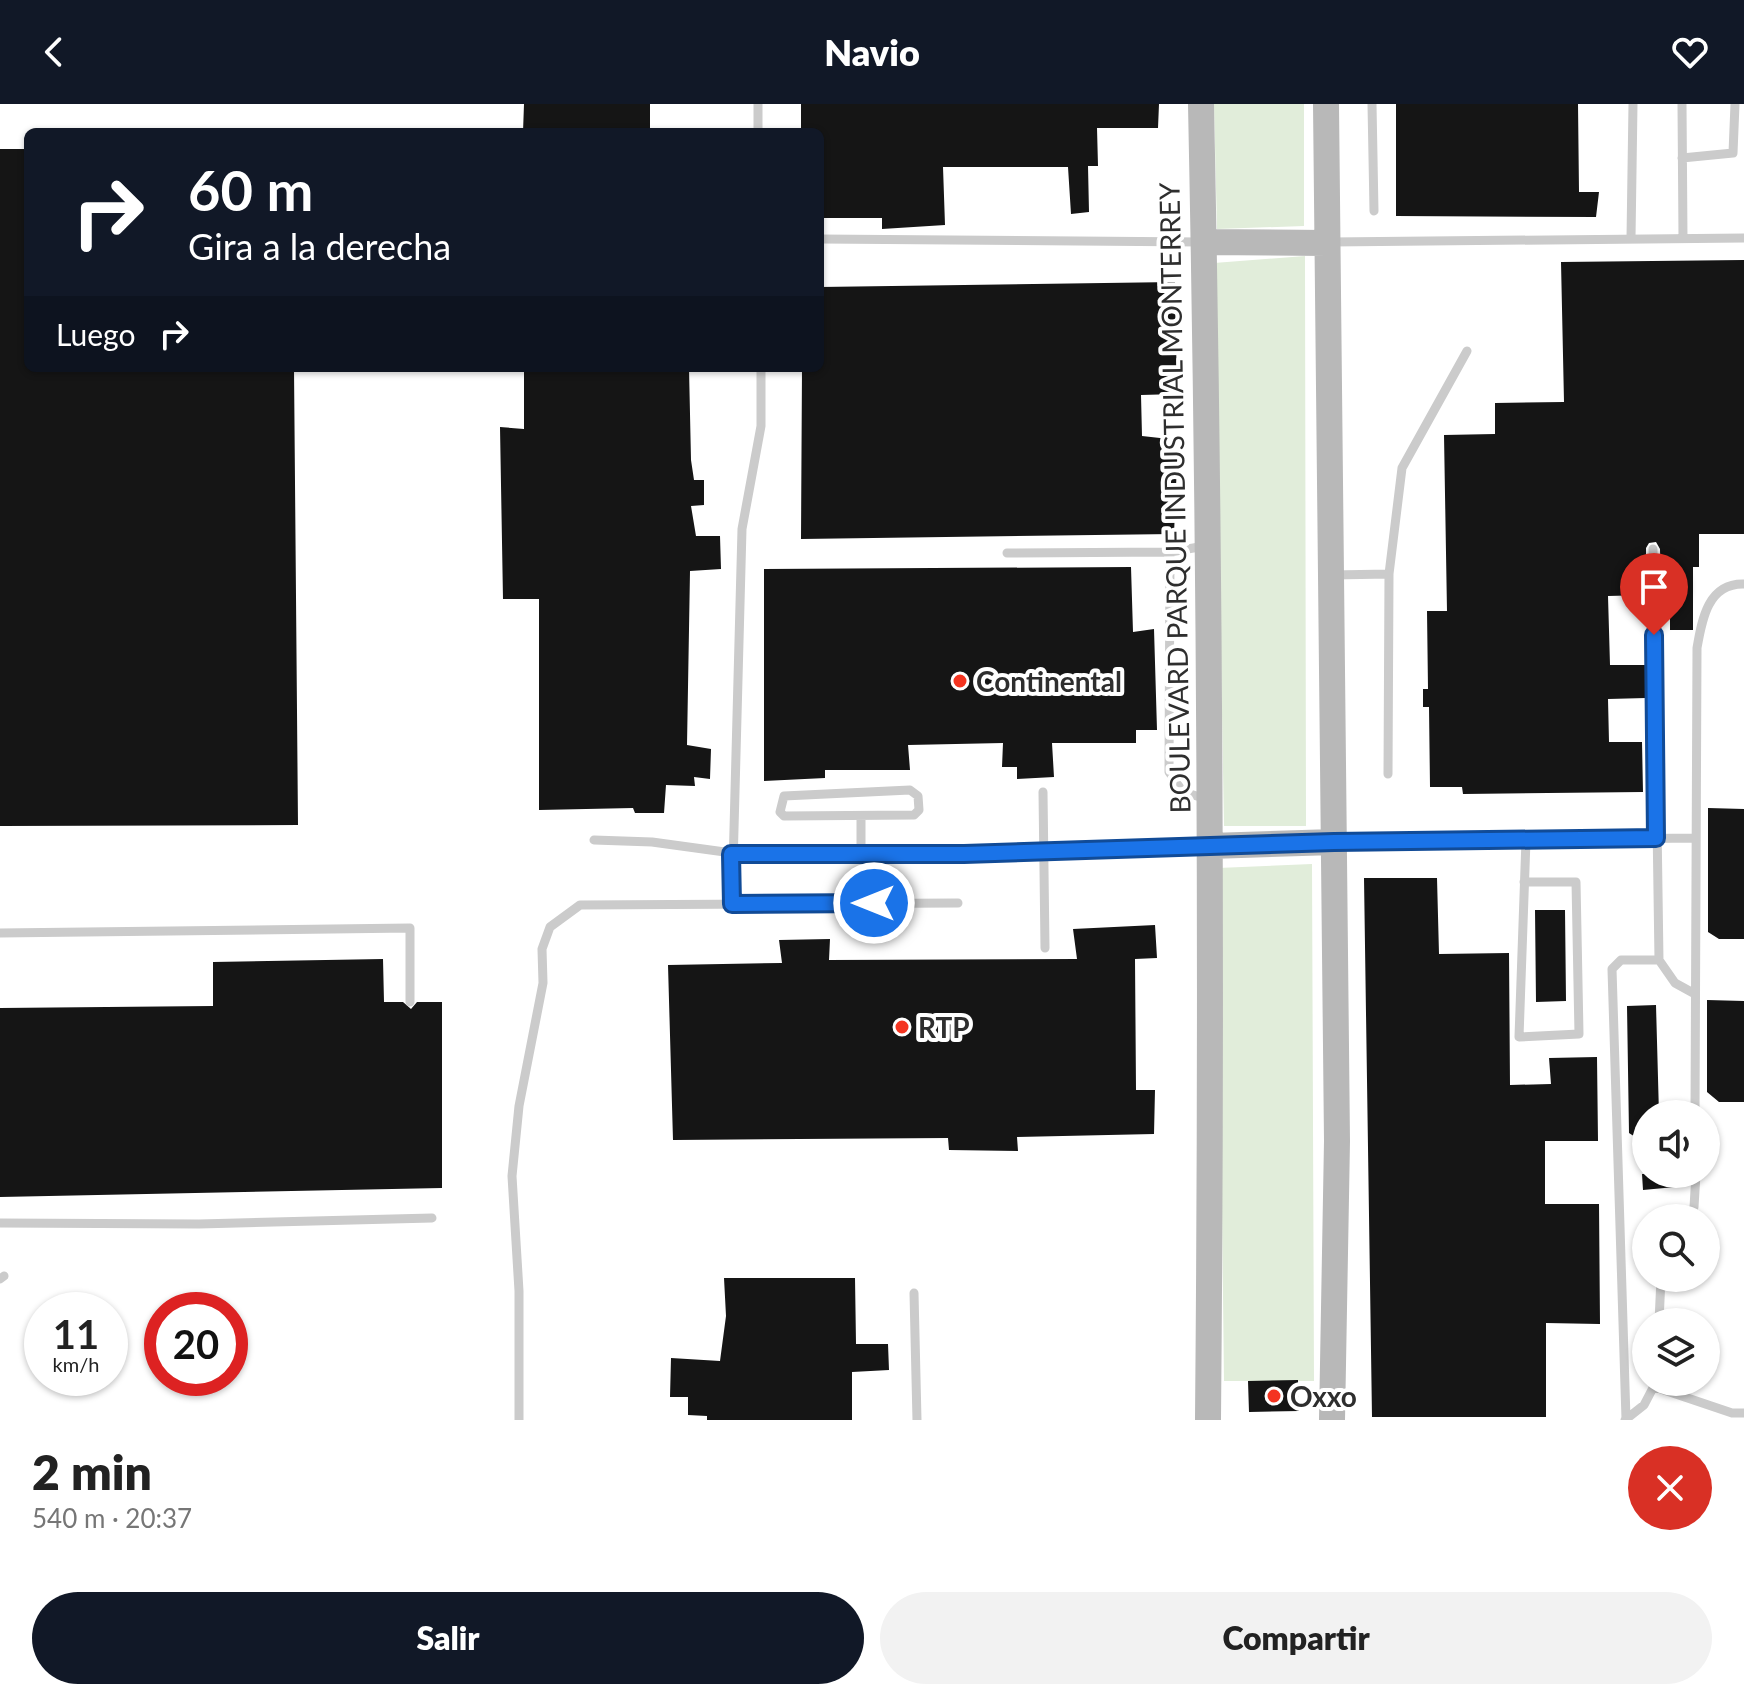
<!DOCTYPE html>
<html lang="es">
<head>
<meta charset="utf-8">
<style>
	body { margin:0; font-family:Lato,sans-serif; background:#f2f2f2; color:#222; height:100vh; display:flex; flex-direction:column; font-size:30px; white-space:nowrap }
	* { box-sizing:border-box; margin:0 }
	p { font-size:26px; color:#767676 }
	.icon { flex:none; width:44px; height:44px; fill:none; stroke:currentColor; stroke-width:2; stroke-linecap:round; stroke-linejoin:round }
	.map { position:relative; height:1316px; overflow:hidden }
	.drawer { display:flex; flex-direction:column; background:#fff; flex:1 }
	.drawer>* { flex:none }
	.guide { position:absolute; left:24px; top:24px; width:800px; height:244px; border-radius:12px; box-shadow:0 2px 6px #0004; background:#111827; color:#fff; overflow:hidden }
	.fabs { position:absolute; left:1632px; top:996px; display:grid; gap:16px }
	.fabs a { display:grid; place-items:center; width:88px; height:88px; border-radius:50%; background:#fff; box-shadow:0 2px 6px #0004; font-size:40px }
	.speed { position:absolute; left:24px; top:1188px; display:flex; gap:16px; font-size:40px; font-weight:700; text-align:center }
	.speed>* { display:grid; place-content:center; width:104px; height:104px; border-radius:50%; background:#fff; box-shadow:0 2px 6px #0004; line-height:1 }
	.speed small { font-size:20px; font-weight:400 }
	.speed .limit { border:12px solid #d22; background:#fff; color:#111 }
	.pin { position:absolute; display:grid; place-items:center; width:68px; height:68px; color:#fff; margin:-82px -34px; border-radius:50% 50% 50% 0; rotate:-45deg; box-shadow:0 0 8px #0007 }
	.pin .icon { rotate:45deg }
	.me { position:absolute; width:88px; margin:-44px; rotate:270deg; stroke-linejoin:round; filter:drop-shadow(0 0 6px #0008) }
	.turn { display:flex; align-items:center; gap:28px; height:168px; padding:0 32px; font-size:36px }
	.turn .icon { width:104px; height:104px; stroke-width:2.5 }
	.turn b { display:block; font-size:56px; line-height:68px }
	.then { display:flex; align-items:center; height:76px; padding:0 32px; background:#0003; gap:16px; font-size:30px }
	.round { display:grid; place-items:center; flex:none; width:84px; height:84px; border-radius:42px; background:#f2f2f2 }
	.headline { display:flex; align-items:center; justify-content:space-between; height:136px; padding:0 32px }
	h1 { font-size:48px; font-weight:800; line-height:60px }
	.primary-button { display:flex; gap:16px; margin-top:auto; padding:16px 32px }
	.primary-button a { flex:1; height:92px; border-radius:48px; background:#111827; color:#fff; font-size:32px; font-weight:800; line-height:92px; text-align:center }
	.primary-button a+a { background:#f2f2f2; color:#222 }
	header { display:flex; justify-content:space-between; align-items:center; height:104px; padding:0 32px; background:#111827; color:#fff; font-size:36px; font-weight:800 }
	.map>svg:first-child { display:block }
	.green { fill:#e1edda }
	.building { fill:#151515 }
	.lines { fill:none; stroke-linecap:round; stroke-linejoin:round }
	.lane { stroke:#cbcbcb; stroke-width:9 }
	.secondary { stroke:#b8b8b8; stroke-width:26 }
	.route-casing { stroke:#114b97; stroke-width:20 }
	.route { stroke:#1a73e8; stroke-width:14 }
	.poi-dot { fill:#f43420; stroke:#fff; stroke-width:3 }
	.labels { text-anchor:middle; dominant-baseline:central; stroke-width:8; stroke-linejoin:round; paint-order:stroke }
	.street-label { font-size:28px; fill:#2e2e2e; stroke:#fff }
	.poi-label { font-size:28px; font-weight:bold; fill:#2e2e2e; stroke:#fff; text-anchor:start }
</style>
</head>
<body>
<header><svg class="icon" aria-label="back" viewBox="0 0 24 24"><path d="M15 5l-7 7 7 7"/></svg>Navio<svg class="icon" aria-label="heart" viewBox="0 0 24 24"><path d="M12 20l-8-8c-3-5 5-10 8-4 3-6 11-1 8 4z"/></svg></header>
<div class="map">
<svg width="1744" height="1316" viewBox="0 0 1744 1316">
	<rect width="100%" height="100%" fill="#fff"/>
	<path class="green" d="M 1214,0 L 1304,0 L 1304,122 L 1217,125 Z
		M 1305,152 L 1306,722 L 1224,722 L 1214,159 Z
		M 1312,760 L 1314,1277 L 1224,1277 L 1218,764 Z"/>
	<path class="building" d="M 524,0 L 650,0 L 650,28 L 523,28 Z
		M 801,0 L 1159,0 L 1158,24 L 1097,24 L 1098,62 L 1088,62 L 1089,108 L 1071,110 L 1068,63 L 943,63 L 945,121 L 882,125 L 882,114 L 820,114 L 820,28 L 801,28 Z
		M 1396,0 L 1578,0 L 1579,88 L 1599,88 L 1596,113 L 1396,112 Z
		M 0,45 L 28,45 L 28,264 L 294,264 L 298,721 L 0,722 Z
		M 1744,156 L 1744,430 L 1699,430 L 1699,463 L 1693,463 L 1693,526 L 1670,526 L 1670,491 L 1661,491 L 1660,445 L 1656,438 L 1649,439 L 1646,444 L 1646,491 L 1608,492 L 1610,561 L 1645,561 L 1646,594 L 1608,595 L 1609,638 L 1642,638 L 1643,688 L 1463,690 L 1462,683 L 1430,683 L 1429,603 L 1423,603 L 1423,585 L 1428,585 L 1427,507 L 1447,507 L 1444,331 L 1495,330 L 1495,299 L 1564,298 L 1561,158 Z
		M 1175,178 L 1177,290 L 1141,291 L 1142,332 L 1178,336 L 1174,430 L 801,435 L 802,264 L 820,264 L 820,183 Z
		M 524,264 L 689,264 L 691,356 L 694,376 L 704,376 L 704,401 L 691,402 L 696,432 L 720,432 L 721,465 L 690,467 L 687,641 L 711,645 L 710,675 L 694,673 L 695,682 L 666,681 L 664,709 L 635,709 L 633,704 L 539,706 L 539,495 L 503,495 L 500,323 L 524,325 Z
		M 1131,463 L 1133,528 L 1154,525 L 1157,626 L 1136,626 L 1136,639 L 1052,639 L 1054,673 L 1017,675 L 1017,663 L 1002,663 L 1003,639 L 908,641 L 910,666 L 825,666 L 825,674 L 764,677 L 764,465 Z
		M 1708,704 L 1744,705 L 1744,835 L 1719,835 L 1708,828 Z
		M 1364,774 L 1437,774 L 1439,850 L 1509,849 L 1510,981 L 1551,980 L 1549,954 L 1597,953 L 1598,1037 L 1545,1037 L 1545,1100 L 1599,1100 L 1600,1220 L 1546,1219 L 1546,1313 L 1372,1313 Z
		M 1535,806 L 1565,806 L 1566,897 L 1536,898 Z
		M 1155,821 L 1157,854 L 1135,855 L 1136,986 L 1155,986 L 1154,1030 L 1017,1033 L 1018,1047 L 949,1046 L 948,1034 L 673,1036 L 668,861 L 782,859 L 779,836 L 830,835 L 829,856 L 1077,855 L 1073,825 Z
		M 383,855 L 384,898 L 403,898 L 411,905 L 417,898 L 442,898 L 442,1084 L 0,1093 L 0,904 L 213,902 L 213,858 Z
		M 1707,896 L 1744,897 L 1744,998 L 1719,998 L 1707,988 Z
		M 1656,901 L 1659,1010 L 1646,1010 L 1646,1040 L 1629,1029 L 1627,902 Z
		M 1642,1070 L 1675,1070 L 1675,1083 L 1643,1086 Z
		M 724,1174 L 855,1174 L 856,1240 L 888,1240 L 889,1266 L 852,1268 L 852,1316 L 707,1316 L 707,1312 L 688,1311 L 688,1293 L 670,1293 L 671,1254 L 720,1257 L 726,1212 Z
		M 1298,1276 L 1299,1307 L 1249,1308 L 1248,1277 Z"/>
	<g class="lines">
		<path class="lane" d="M 758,0 L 758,28
			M 1372,0 L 1374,107
			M 1682,0 L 1683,134
			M 1682,54 L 1733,49 L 1735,0
			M 1631,134 L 1633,0
			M 820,135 L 1201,138
			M 1331,138 L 1744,134
			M 1205,442 L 1170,448 L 1169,668 L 1183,688 L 1207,695
			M 1653,445 L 1659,856 L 1675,879 L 1695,890
			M 1007,449 L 1170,448
			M 1389,470 L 1402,364 L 1467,247
			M 1332,471 L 1389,470 L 1388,670
			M 910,686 L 918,692 L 919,706 L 914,711 L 784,712 L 780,708 L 784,692 Z
			M 1043,688 L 1045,844
			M 861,712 L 861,751
			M 594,736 L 652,738 L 754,752 L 1206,742
			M 1338,738 L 1694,734
			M 1524,778 L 1576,778 L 1579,930 L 1519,933 L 1526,736
			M 732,800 L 742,425 L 761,322 L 761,264
			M 0,829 L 410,824 L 410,898
			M 1695,1010 L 1697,544 C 1702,515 1708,479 1744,480
			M 1688,1114 L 1694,1103 L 1696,1070
			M 0,1119 L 199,1120 L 432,1114
			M 0,1175 L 4,1172
			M 914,1189 L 917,1316
			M 1659,1218 L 1661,1174
			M 1655,1283 L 1732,1309 L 1744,1309
			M 1626,1315 L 1612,865 L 1621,856 L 1659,856
			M 519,1316 L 519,1187 L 512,1072 L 519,1002 L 543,879 L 542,845 L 550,823 L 580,801 L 958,799
			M 1625,1316 L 1644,1301 L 1655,1280"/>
		<path class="secondary" d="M 1201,0 C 1210,439 1212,877 1208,1316
			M 1326,0 L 1337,1037 L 1332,1316
			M 1204,138 L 1327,139
			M 1210,742 L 1334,738"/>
	</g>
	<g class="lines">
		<defs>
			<path id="route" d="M 874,799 L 732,800 L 731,750 L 964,750 L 1334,738 L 1656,734 L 1654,531"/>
		</defs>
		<use href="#route" class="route-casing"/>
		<use href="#route" class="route"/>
	</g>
	<g class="poi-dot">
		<circle cx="960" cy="577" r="8"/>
		<circle cx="902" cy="923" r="8"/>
		<circle cx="1274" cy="1292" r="8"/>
	</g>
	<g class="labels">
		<g class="street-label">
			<text transform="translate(1174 394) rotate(-91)">BOULEVARD PARQUE INDUSTRIAL MONTERREY</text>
		</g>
		<g class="poi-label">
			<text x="976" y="577">Continental</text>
			<text x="918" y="923">RTP</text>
			<text x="1290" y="1292">Oxxo</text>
		</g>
	</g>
</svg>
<div class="fabs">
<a><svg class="icon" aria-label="sound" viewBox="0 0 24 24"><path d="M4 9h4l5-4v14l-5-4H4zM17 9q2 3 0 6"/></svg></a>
<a><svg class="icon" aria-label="search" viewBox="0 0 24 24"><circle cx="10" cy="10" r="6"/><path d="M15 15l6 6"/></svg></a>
<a><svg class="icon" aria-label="layers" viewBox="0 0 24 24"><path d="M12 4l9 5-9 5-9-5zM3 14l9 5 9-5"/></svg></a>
</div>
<div class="speed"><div>11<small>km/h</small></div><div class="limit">20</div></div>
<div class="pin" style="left:1654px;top:531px;background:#d93025"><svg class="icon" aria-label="arrive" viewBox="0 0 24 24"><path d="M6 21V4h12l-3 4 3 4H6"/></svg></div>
<svg class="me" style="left:874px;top:799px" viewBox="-20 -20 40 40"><circle r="17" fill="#1a73e8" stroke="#fff" stroke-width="3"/><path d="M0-11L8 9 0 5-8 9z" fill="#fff"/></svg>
<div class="guide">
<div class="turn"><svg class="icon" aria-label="right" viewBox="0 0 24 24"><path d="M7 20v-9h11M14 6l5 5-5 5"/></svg><div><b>60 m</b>Gira a la derecha</div></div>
<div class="then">Luego<svg class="icon" aria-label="right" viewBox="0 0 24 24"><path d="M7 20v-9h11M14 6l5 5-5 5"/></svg></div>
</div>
</div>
<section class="drawer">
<div class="headline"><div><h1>2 min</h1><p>540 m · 20:37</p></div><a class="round" style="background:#d93025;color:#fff"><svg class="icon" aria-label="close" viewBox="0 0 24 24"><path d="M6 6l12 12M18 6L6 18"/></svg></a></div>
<div class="primary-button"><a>Salir</a><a>Compartir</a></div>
</section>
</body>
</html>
